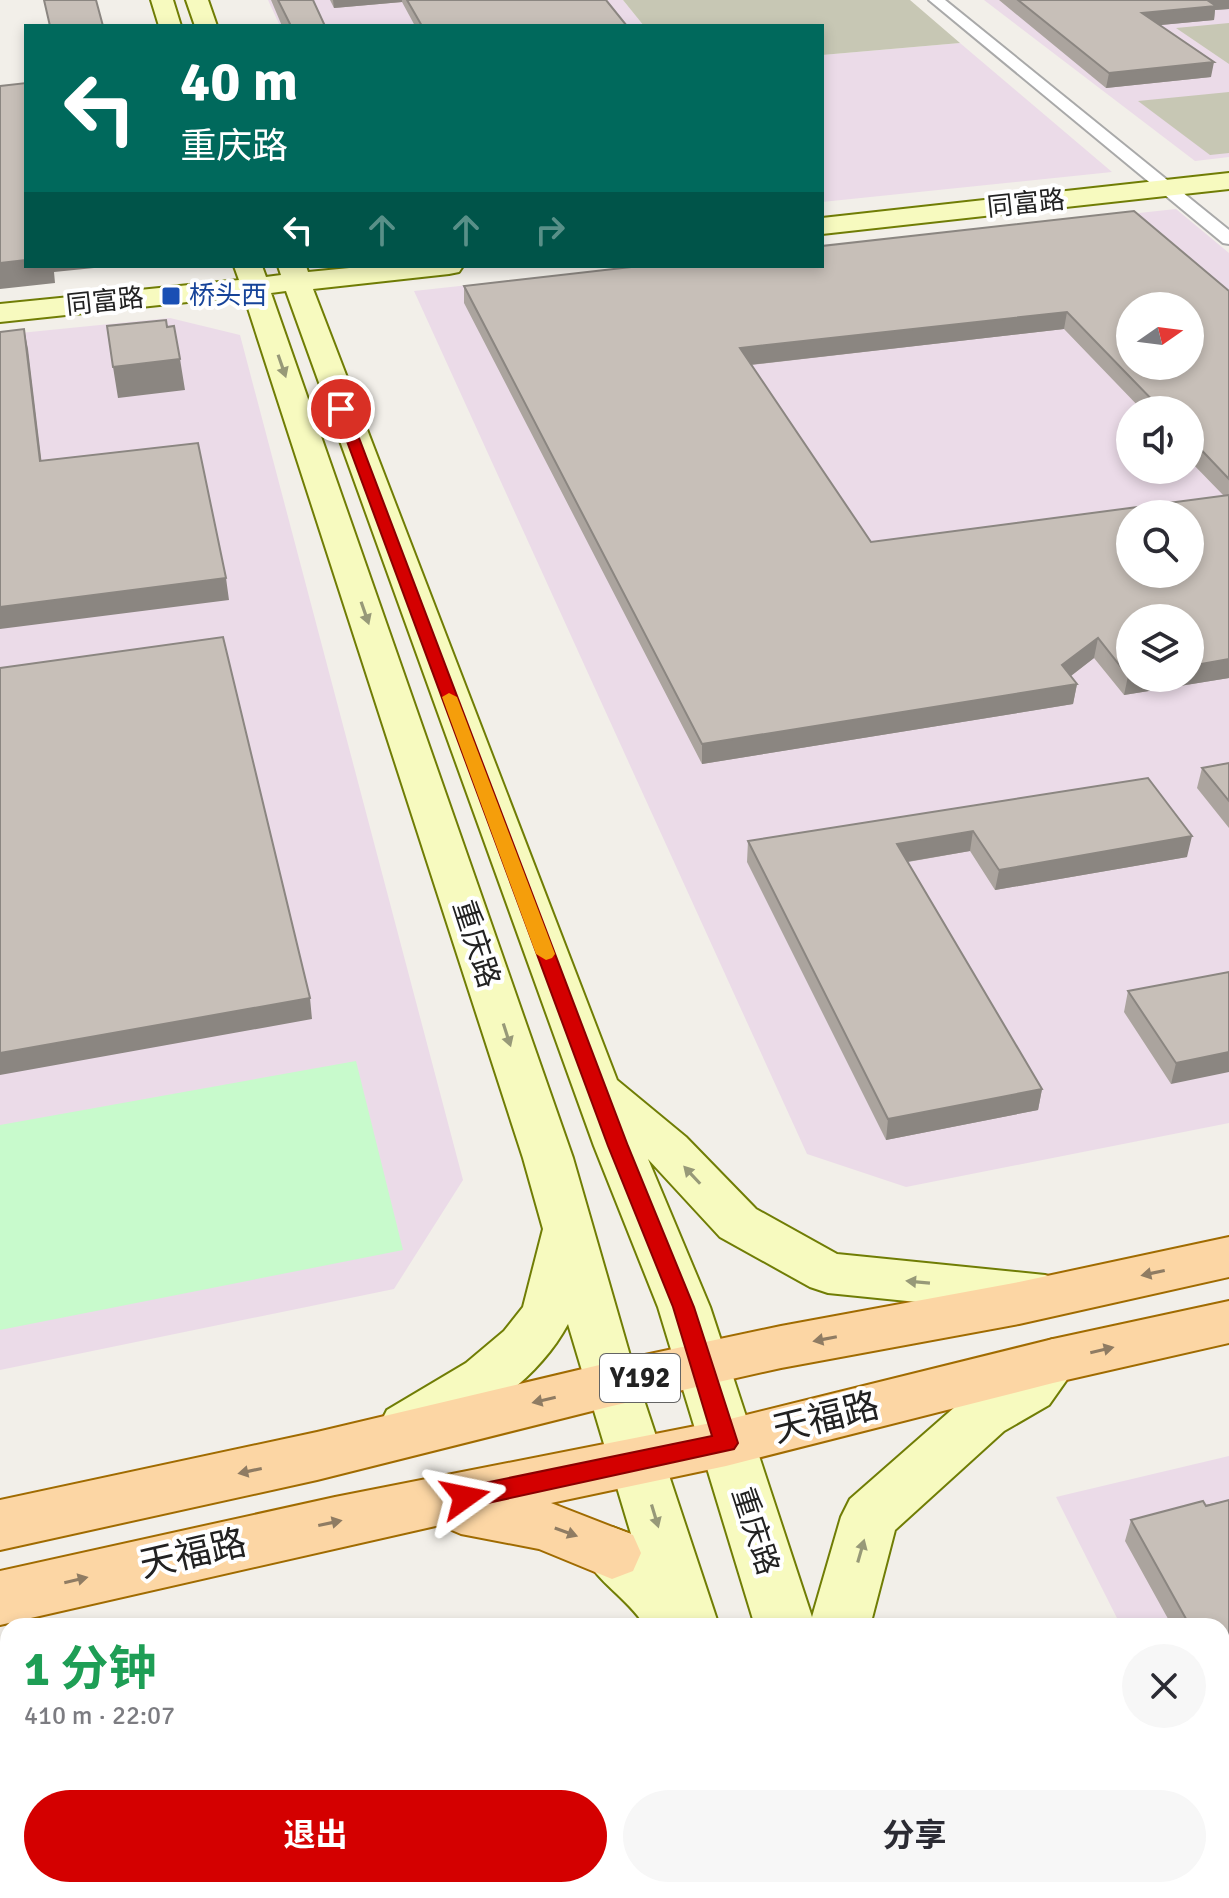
<!DOCTYPE html>
<html lang="zh">
<head>
<meta charset="utf-8">
<style>
	body { margin:0; font-family:Signika,"Noto Sans SC",sans-serif; background:#f7f7f7; color:#2b2b33; height:100vh; display:flex; flex-direction:column; font-size:30px; white-space:nowrap }
	* { box-sizing:border-box; margin:0 }
	p { font-size:26px; color:#7c7c81 }
	.icon { flex:none; width:44px; height:44px; fill:none; stroke:currentColor; stroke-width:2; stroke-linecap:round; stroke-linejoin:round }
	.map { position:relative; flex:1; overflow:hidden }
	.details { position:absolute; left:0px; top:1618px; width:1230px; height:280px; display:flex; flex-direction:column; background:#fff; border-radius:24px 24px 0 0; box-shadow:0 4px 12px #0003 }
	.details>* { flex:none }
	.banner { position:absolute; left:24px; top:24px; width:800px; height:244px; border-radius:0px; box-shadow:0 4px 12px #0003; background:#00695c; color:#fff; overflow:hidden }
	.needle { width:52px; rotate:76deg }
	.controls { position:absolute; left:1116px; top:292px; display:grid; gap:16px }
	.controls a { display:grid; place-items:center; width:88px; height:88px; border-radius:50%; background:#fff; box-shadow:0 4px 12px #0003; font-size:40px }
	.pin { position:absolute; display:grid; place-items:center; width:68px; height:68px; color:#fff; margin:-34px; border:4px solid #fff; border-radius:50%; box-shadow:0 2px 8px #0007 }
	.me { position:absolute; width:88px; margin:-44px; rotate:78deg; stroke-linejoin:round; filter:drop-shadow(0 0 6px #0008) }
	.turn { display:flex; align-items:center; gap:28px; height:168px; padding:0 24px; font-size:36px }
	.turn .icon { width:104px; height:104px; stroke-width:2.5 }
	.turn b { display:block; font-size:56px; line-height:68px }
	.lanes { display:flex; align-items:center; height:76px; padding:0 24px; background:#0003; justify-content:center; gap:40px; direction:ltr }
	.lanes .off { opacity:.35 }
	.round { display:grid; place-items:center; flex:none; width:84px; height:84px; border-radius:42px; background:#f7f7f7 }
	.summary { display:flex; align-items:center; justify-content:space-between; height:136px; padding:0 24px }
	h1 { font-size:48px; font-weight:700; line-height:60px; color:#1e9e55 }
	.action { display:flex; gap:16px; margin-top:auto; padding:16px 24px }
	.action a { flex:1; height:92px; border-radius:48px; background:#d40000; color:#fff; font-size:32px; font-weight:700; line-height:92px; text-align:center }
	.action a+a { background:#f7f7f7; color:#2b2b33 }
	.map>svg:first-child { display:block }
	.industrial { fill:#ebdbe8; fill-rule:evenodd }
	.construction { fill:#c7c7b4 }
	.park { fill:#c8facc }
	.lines { fill:none; stroke-linecap:round; stroke-linejoin:round }
	.street-casing { stroke:#a9a9a9; stroke-width:4 }
	.secondary-casing { stroke:#707d05; stroke-width:4 }
	.primary-casing { stroke:#a06b00; stroke-width:4 }
	.street { fill:#fff; fill-rule:evenodd }
	.secondary { fill:#f7fabf; fill-rule:evenodd }
	.primary { fill:#fcd6a4; fill-rule:evenodd }
	.wall { fill:#aba49e; fill-rule:evenodd }
	.shaded-wall { fill:#8b8681 }
	.building { fill:#c7bfb8; stroke:#8b8681; stroke-width:2; fill-rule:evenodd }
	.oneway { fill:#979978 }
	.oneway2 { fill:#8f7c63 }
	.route { fill:#d40000; stroke:#8a0000; stroke-width:2 }
	.slow { fill:#f59e0b }
	.transit-dot { fill:#1a4fb4; stroke:#fff; stroke-width:3 }
	.labels { text-anchor:middle; dominant-baseline:central; stroke-width:8; stroke-linejoin:round; paint-order:stroke }
	.far-street-label { font-size:26px; fill:#222; stroke:#fff }
	.far-transit-label { font-size:26px; fill:#164399; stroke:#fff; text-anchor:start }
	.shield { fill:#fff; stroke:#646464; stroke-width:2 }
	.shield-label { font-size:28px; font-weight:bold; fill:#222 }
	.street-label { font-size:30px; fill:#222; stroke:#fff }
	.near-street-label { font-size:36px; fill:#222; stroke:#fff }
</style>
</head>
<body>
<div class="map">
<svg width="1229" height="1898" viewBox="0 0 1229 1898">
	<rect width="100%" height="100%" fill="#f2efe9"/>
	<path class="industrial" d="M 268,0 L 623,0 L 644,26 L 280,26 Z
		M 984,0 L 1229,0 L 1229,157 L 1195,161 Z
		M 960,43 L 1112,172 L 822,202 L 822,55 Z
		M 1176,209 L 1229,253 L 1229,1123 L 906,1187 L 807,1154 L 414,291 L 645,266 L 822,266 L 822,247 ZM 1130,306 L 1190,306 L 1190,366 L 1130,366 ZM 1130,410 L 1190,410 L 1190,470 L 1130,470 ZM 1130,514 L 1190,514 L 1190,574 L 1130,574 ZM 1130,618 L 1190,618 L 1190,678 L 1130,678 Z
		M 170,318 L 240,335 L 463,1180 L 394,1289 L 0,1370 L 0,335 Z
		M 1229,1456 L 1229,1842 L 1222,1828 L 1222,1626 L 1121,1626 L 1056,1497 Z
		M 8,1756 L 8,1890 L 687,1890 L 689,1898 L 0,1898 L 0,1758 Z"/>
	<path class="construction" d="M 623,0 L 910,0 L 960,43 L 822,55 L 822,26 L 644,26 Z
		M 1229,23 L 1229,64 L 1176,28 Z
		M 1229,92 L 1229,153 L 1210,155 L 1138,101 Z"/>
	<path class="park" d="M 356,1061 L 403,1250 L 0,1330 L 0,1125 Z"/>
	<g class="lines">
		<defs>
			<path id="street" d="M 929,0 L 945,0 L 1229,230 L 1229,244 L 1223,243 Z"/>
			<path id="secondary" d="M 151,0 L 173,0 L 181,26 L 159,26 Z
				M 186,0 L 208,0 L 217,26 L 195,26 Z
				M 1229,173 L 1229,189 L 822,234 L 822,218 Z
				M 234,266 L 262,266 L 266,277 L 281,275 L 278,266 L 306,266 L 308,272 L 370,266 L 463,266 L 459,272 L 449,274 L 313,289 L 617,1080 L 686,1137 L 756,1209 L 837,1254 L 1045,1275 L 1064,1281 L 1071,1295 L 1064,1309 L 1045,1315 L 828,1293 L 810,1287 L 720,1237 L 648,1159 L 710,1307 L 812,1617 L 841,1517 L 850,1499 L 964,1399 L 1011,1373 L 1034,1346 L 1053,1339 L 1072,1346 L 1080,1361 L 1049,1405 L 1004,1431 L 895,1530 L 870,1626 L 755,1626 L 658,1307 L 594,1146 L 286,291 L 271,293 L 573,1158 L 635,1373 L 719,1626 L 645,1626 C 628,1598 597,1583 583,1553 L 591,1535 L 612,1527 L 631,1534 L 568,1324 C 537,1382 468,1428 407,1449 L 387,1442 L 379,1426 L 387,1410 L 466,1363 L 504,1331 L 523,1307 L 543,1229 L 523,1158 L 244,296 L 0,322 L 0,304 L 239,280 Z
				M 741,1890 L 807,1890 L 809,1898 L 743,1898 Z
				M 845,1890 L 911,1890 L 913,1898 L 847,1898 Z"/>
			<path id="primary" d="M 1229,1237 L 1229,1277 L 1019,1324 L 781,1368 L 612,1406 L 317,1480 L 0,1550 L 0,1500 L 317,1432 L 612,1362 L 781,1326 L 1019,1282 Z
				M 1229,1301 L 1229,1343 L 1053,1383 L 726,1466 L 551,1503 L 633,1535 L 641,1553 L 633,1571 L 612,1579 L 539,1549 L 461,1534 L 440,1525 L 0,1625 L 0,1571 L 335,1497 L 726,1420 L 1053,1339 Z"/>
		</defs>
		<use href="#street" class="street-casing"/>
		<use href="#secondary" class="secondary-casing"/>
		<use href="#primary" class="primary-casing"/>
		<use href="#street" class="street"/>
		<use href="#secondary" class="secondary"/>
		<use href="#primary" class="primary"/>
	</g>
	<path class="wall" d="M 271,0 L 313,0 L 325,26 L 282,26 Z
		M 330,0 L 606,0 L 627,26 L 415,26 L 402,2 L 334,8 Z
		M 999,0 L 1229,0 L 1229,9 L 1215,10 L 1214,20 L 1160,25 L 1211,77 L 1106,88 Z
		M 464,286 L 1229,291 L 1229,678 L 1124,695 L 1094,658 L 1071,676 L 1077,684 L 1073,704 L 702,764 L 464,303 ZM 1064,329 L 1142,410 L 1190,410 L 1190,461 L 1224,496 L 871,542 L 751,365 Z
		M 1229,763 L 1229,828 L 1197,788 L 1202,768 Z
		M 1148,778 L 1187,857 L 995,890 L 970,851 L 908,862 L 1042,1089 L 1038,1110 L 886,1140 L 747,862 L 748,841 Z
		M 1229,972 L 1171,1084 L 1124,1012 L 1128,991 Z
		M 1229,1500 L 1229,1731 L 1222,1718 L 1222,1626 L 1172,1626 L 1125,1541 L 1131,1520 Z"/>
	<path class="shaded-wall" d="M 333,0 L 402,0 L 402,2 L 334,8 Z
		M 1202,0 L 1229,0 L 1229,9 L 1215,10 L 1214,20 L 1140,27 L 1142,13 Z
		M 1214,62 L 1211,77 L 1106,88 L 1109,73 Z
		M 26,260 L 26,266 L 114,266 L 54,272 L 55,283 L 0,289 L 0,263 Z
		M 1067,312 L 1064,329 L 739,366 L 740,348 Z
		M 24,329 L 28,349 L 44,482 L 40,461 Z
		M 180,359 L 185,390 L 118,398 L 113,367 Z
		M 226,578 L 229,600 L 0,629 L 0,607 Z
		M 1098,638 L 1094,658 L 1059,685 L 1062,665 Z
		M 1229,659 L 1229,678 L 1124,695 L 1128,676 L 1130,675 L 1130,678 L 1190,678 L 1190,666 Z
		M 1077,684 L 1073,704 L 702,764 L 702,744 Z
		M 973,831 L 970,851 L 894,864 L 897,844 Z
		M 1192,836 L 1187,857 L 995,890 L 999,870 Z
		M 310,998 L 312,1019 L 0,1075 L 0,1053 Z
		M 1229,1052 L 1229,1072 L 1171,1084 L 1176,1063 Z
		M 1042,1089 L 1038,1110 L 886,1140 L 888,1119 Z
		M 0,1807 L 5,1898 L 0,1898 Z"/>
	<path class="building" d="M 44,0 L 96,0 L 103,26 L 50,26 Z
		M 278,0 L 313,0 L 325,26 L 291,26 Z
		M 407,0 L 606,0 L 627,26 L 422,26 Z
		M 1018,0 L 1207,0 L 1216,6 L 1142,13 L 1214,62 L 1109,73 Z
		M 26,83 L 26,260 L 0,263 L 0,86 Z
		M 1134,211 L 1229,291 L 1229,479 L 1190,438 L 1190,410 L 1162,410 L 1067,312 L 740,348 L 871,542 L 1229,495 L 1229,659 L 1190,666 L 1190,618 L 1130,618 L 1130,675 L 1128,676 L 1098,638 L 1062,665 L 1077,684 L 702,744 L 464,286 L 640,266 L 822,266 L 822,246 ZM 1130,306 L 1190,306 L 1190,366 L 1130,366 ZM 1130,514 L 1190,514 L 1190,574 L 1130,574 Z
		M 166,320 L 167,327 L 174,326 L 180,359 L 113,367 L 107,326 Z
		M 24,329 L 40,461 L 198,443 L 226,578 L 0,607 L 0,332 Z
		M 223,637 L 310,998 L 0,1053 L 0,668 Z
		M 1229,763 L 1229,801 L 1202,768 Z
		M 1148,778 L 1192,836 L 999,870 L 973,831 L 897,844 L 1042,1089 L 888,1119 L 748,841 Z
		M 1229,972 L 1229,1052 L 1176,1063 L 1128,991 Z
		M 1229,1500 L 1229,1697 L 1222,1685 L 1222,1626 L 1190,1626 L 1131,1520 L 1203,1501 L 1206,1506 Z
		M 541,1890 L 572,1890 L 574,1898 L 514,1898 Z"/>
	<defs><path id="oneway-solid" d="M-6-.8H1V-3.2L6.5 0L1 3.2V.8H-6Z" transform="scale(2)"/></defs>
	<g class="oneway">
		<use href="#oneway-solid" transform="translate(282 366) rotate(71)"/>
		<use href="#oneway-solid" transform="translate(365 613) rotate(71)"/>
		<use href="#oneway-solid" transform="translate(507 1035) rotate(72)"/>
		<use href="#oneway-solid" transform="translate(692 1175) rotate(-133)"/>
		<use href="#oneway-solid" transform="translate(918 1282) rotate(-175)"/>
		<use href="#oneway-solid" transform="translate(655 1516) rotate(73)"/>
		<use href="#oneway-solid" transform="translate(861 1551) rotate(-74)"/>
	</g>
	<g class="oneway2">
		<use href="#oneway-solid" transform="translate(1153 1273) rotate(168)"/>
		<use href="#oneway-solid" transform="translate(825 1339) rotate(169)"/>
		<use href="#oneway-solid" transform="translate(1102 1350) rotate(-13)"/>
		<use href="#oneway-solid" transform="translate(544 1400) rotate(167)"/>
		<use href="#oneway-solid" transform="translate(250 1471) rotate(168)"/>
		<use href="#oneway-solid" transform="translate(330 1523) rotate(-12)"/>
		<use href="#oneway-solid" transform="translate(566 1532) rotate(20)"/>
		<use href="#oneway-solid" transform="translate(76 1580) rotate(-13)"/>
	</g>
	<path class="route" d="M 341,406 L 348,409 L 628,1146 L 694,1307 L 738,1443 L 734,1449 L 465,1508 L 456,1505 L 453,1497 L 456,1490 L 465,1487 L 712,1436 L 673,1307 L 608,1146 L 335,409 Z"/>
	<path class="slow" d="M 449,693 L 457,697 L 555,954 L 552,958 L 546,960 L 536,954 L 442,697 Z"/>
	<rect class="transit-dot" x="161" y="286" width="20" height="20" rx="4"/>
	<g class="labels">
		<g class="far-street-label">
			<text transform="translate(1026 204) rotate(-6)">同富路</text>
			<text transform="translate(105 302) rotate(-6)">同富路</text>
		</g>
		<g class="far-transit-label">
			<text x="189" y="296">桥头西</text>
		</g>
		<rect class="shield" x="600" y="1354" width="80" height="48" rx="6"/>
		<g class="shield-label">
			<text x="640" y="1378">Y192</text>
		</g>
		<g class="street-label">
			<text transform="translate(476 944) rotate(72)">重庆路</text>
			<text transform="translate(755 1531) rotate(72)">重庆路</text>
		</g>
		<g class="near-street-label">
			<text transform="translate(826 1418) rotate(-14)">天福路</text>
			<text transform="translate(193 1554) rotate(-13)">天福路</text>
		</g>
	</g>
</svg>
<div class="controls">
<a><svg class="needle" viewBox="-14 -14 28 28"><path d="M0-13l5 13h-10z" fill="#e53935"/><path d="M0 13l5-13h-10z" fill="#7c7c81"/></svg></a>
<a><svg class="icon" aria-label="sound" viewBox="0 0 24 24"><path d="M4 9h4l5-4v14l-5-4H4zM17 9q2 3 0 6"/></svg></a>
<a><svg class="icon" aria-label="search" viewBox="0 0 24 24"><circle cx="10" cy="10" r="6"/><path d="M15 15l6 6"/></svg></a>
<a><svg class="icon" aria-label="layers" viewBox="0 0 24 24"><path d="M12 4l9 5-9 5-9-5zM3 14l9 5 9-5"/></svg></a>
</div>
<div class="pin" style="left:341px;top:409px;background:#d93025"><svg class="icon" aria-label="arrive" viewBox="0 0 24 24"><path d="M6 21V4h12l-3 4 3 4H6"/></svg></div>
<svg class="me" style="left:465px;top:1497px" viewBox="-20 -20 40 40"><path d="M0-17L14 15 0 8-14 15z" fill="#d40000" stroke="#fff" stroke-width="4"/></svg>
<div class="banner">
<div class="turn"><svg class="icon" aria-label="left" viewBox="0 0 24 24"><path d="M17 20v-9H6M10 6l-5 5 5 5"/></svg><div><b>40 m</b>重庆路</div></div>
<div class="lanes"><svg class="icon" aria-label="left" viewBox="0 0 24 24"><path d="M17 20v-9H6M10 6l-5 5 5 5"/></svg><svg class="icon off" aria-label="ahead" viewBox="0 0 24 24"><path d="M12 20V5M6 11l6-6 6 6"/></svg><svg class="icon off" aria-label="ahead" viewBox="0 0 24 24"><path d="M12 20V5M6 11l6-6 6 6"/></svg><svg class="icon off" aria-label="right" viewBox="0 0 24 24"><path d="M7 20v-9h11M14 6l5 5-5 5"/></svg></div>
</div>
<section class="details">
<div class="summary"><div><h1>1 分钟</h1><p>410 m · 22:07</p></div><a class="round"><svg class="icon" aria-label="close" viewBox="0 0 24 24"><path d="M6 6l12 12M18 6L6 18"/></svg></a></div>
<div class="action"><a>退出</a><a>分享</a></div>
</section>
</div>
</body>
</html>
